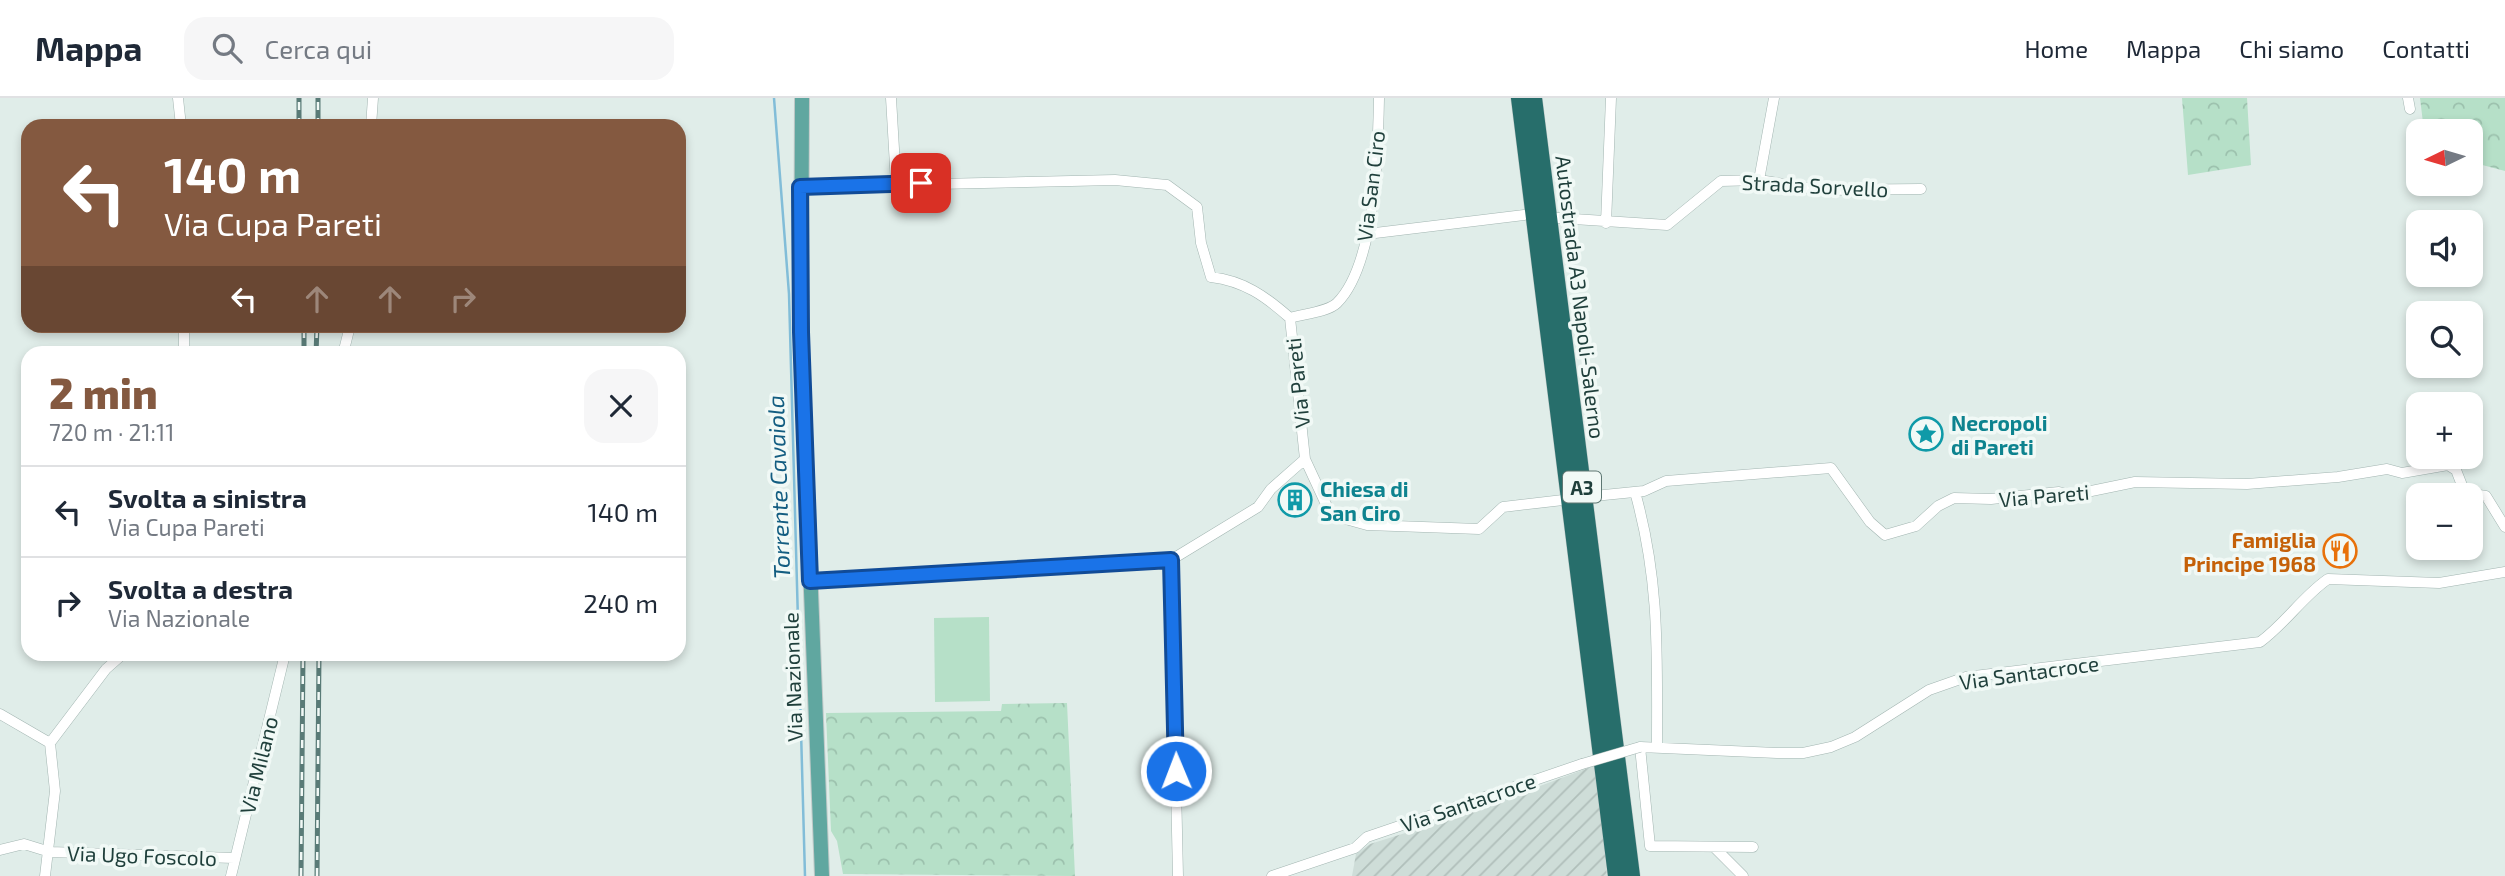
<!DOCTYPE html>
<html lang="it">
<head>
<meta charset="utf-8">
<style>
	body { margin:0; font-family:"Exo 2",sans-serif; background:#f6f6f7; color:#1f2937; height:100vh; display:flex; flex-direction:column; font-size:26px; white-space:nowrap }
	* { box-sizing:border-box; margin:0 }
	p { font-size:23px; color:#747a83 }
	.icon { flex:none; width:38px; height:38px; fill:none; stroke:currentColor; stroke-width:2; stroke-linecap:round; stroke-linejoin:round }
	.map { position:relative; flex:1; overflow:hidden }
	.sheet { position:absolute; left:21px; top:248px; width:665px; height:315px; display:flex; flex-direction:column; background:#fff; border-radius:21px; box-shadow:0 4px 10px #0003 }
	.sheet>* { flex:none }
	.hud { position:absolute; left:21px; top:21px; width:665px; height:214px; border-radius:21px; box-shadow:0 4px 10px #0003; background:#845940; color:#fff; overflow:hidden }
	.needle { width:46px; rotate:265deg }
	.buttons { position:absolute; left:2406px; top:21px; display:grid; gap:14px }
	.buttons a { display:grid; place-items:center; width:77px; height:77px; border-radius:14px; background:#fff; box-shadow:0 4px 10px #0003; font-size:35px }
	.pin { position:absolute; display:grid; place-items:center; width:60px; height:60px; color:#fff; margin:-30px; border-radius:14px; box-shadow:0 4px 10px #0006 }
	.me { position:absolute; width:77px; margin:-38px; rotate:359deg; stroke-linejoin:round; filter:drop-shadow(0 0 5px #0008) }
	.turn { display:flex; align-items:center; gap:24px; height:147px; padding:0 28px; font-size:32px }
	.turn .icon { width:91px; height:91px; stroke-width:2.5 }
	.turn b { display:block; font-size:49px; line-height:60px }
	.lanes { display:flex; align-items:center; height:66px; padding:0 28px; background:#0003; justify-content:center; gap:35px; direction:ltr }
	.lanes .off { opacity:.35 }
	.round { display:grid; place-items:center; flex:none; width:74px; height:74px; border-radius:21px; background:#f6f6f7 }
	.summary { display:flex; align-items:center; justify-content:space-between; height:119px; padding:0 28px }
	h1 { font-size:42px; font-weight:800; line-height:52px; color:#845940 }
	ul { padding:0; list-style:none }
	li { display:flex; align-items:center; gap:21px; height:91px; padding:0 28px; border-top:2px solid #e0e1e3 }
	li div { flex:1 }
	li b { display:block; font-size:26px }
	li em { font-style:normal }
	header { display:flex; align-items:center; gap:42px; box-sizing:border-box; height:98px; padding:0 35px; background:#fff; border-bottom:2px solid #e0e1e3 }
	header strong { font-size:33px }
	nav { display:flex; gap:38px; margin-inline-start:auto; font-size:24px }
	.search { width:490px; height:63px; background:#f6f6f7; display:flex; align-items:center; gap:18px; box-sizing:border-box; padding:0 24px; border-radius:21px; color:#747a83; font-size:26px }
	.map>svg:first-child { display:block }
	.industrial { fill:url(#industrial-furrows) }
	.forest { fill:url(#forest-crowns) }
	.pitch { fill:#b6e0c8 }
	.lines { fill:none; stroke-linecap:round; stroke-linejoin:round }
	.stream { stroke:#82bdd8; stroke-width:2.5 }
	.minor-casing { stroke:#a2b5b1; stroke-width:11 }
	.primary-casing { stroke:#c0c9c8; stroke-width:16 }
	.motorway-casing { stroke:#c0c9c8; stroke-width:19 }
	.minor { stroke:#fff; stroke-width:10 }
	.primary { stroke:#60a7a0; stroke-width:14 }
	.motorway { stroke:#276e6b; stroke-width:18 }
	.rail-casing { stroke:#597b77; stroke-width:5 }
	.rail { stroke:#f1f9f6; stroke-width:2.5; stroke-dasharray:8; stroke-linecap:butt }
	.minor-bridge-casing { stroke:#a2b5b1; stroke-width:11; stroke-linecap:butt }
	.minor-bridge { stroke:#fff; stroke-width:10 }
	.route-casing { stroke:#114b97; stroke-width:18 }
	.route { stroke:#1a73e8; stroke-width:12 }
	.labels { text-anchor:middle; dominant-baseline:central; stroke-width:7; stroke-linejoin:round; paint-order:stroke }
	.shield { fill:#f1f9f6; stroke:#5e7773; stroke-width:2 }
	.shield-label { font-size:19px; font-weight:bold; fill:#1f3f3b }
	.street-label { font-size:21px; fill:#1f3f3b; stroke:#f1f9f6 }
	.culture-label { font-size:21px; font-weight:bold; fill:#0d838f; stroke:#f1f9f6; text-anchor:start }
	.food-label { font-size:21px; font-weight:bold; fill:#c56008; stroke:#f1f9f6; text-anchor:end }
	.water-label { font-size:23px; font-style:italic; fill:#135d81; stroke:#f1f9f6 }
</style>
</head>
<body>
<header>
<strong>Mappa</strong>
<div class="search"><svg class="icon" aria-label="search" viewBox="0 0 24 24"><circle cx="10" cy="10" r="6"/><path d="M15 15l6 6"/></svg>Cerca qui</div>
<nav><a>Home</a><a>Mappa</a><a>Chi siamo</a><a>Contatti</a></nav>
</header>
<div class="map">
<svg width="2505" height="778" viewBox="0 0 2505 778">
	<defs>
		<pattern id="industrial-furrows" width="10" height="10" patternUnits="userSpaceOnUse" patternTransform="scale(1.75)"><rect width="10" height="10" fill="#ceddd8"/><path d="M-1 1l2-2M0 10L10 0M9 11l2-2" fill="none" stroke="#b0bfba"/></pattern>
		<pattern id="forest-crowns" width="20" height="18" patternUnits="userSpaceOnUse" patternTransform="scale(1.75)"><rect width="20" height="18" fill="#b6e0c8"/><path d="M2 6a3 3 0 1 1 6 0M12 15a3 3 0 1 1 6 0" fill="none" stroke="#9cc1ad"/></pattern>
	</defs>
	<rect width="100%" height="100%" fill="#e0ede9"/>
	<path class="industrial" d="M 1596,667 L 1607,778 L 1352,778 L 1356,756 L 1370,746 L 1460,718 Z"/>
	<path class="forest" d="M 2182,0 L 2247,0 L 2251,67 L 2188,77 Z
		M 2420,0 L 2505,0 L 2505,73 L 2471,64 L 2471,33 L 2424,33 Z
		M 1067,605 L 1075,778 L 843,776 L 837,743 L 831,733 L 826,615 L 1001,613 L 1002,606 Z"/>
	<path class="pitch" d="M 989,519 L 990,603 L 935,604 L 934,520 Z"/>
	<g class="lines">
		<path class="stream" d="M 774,0 L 789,196 L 805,778"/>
		<defs>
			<path id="minor" d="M 178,0 L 181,28
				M 891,0 L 896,85
				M 2408,0 L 2410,11
				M 371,28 L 373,0
				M 1759,82 L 1774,0
				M 800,89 L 1115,82 L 1167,87 L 1197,109 L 1201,145 L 1211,179 C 1244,183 1265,198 1290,220 L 1305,361 L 1331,417 L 1367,427 L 1479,431 L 1503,409 L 1563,402
				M 1558,120 L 1667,127 L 1721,83 L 1759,82 L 1821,92 L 1921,91
				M 1606,125 L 1611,0
				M 1367,136 L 1524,117
				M 1290,220 C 1303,216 1328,214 1337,205 C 1376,166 1378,53 1379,0
				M 184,256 L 184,228
				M 343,256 L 350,228
				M 1635,394 C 1660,483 1657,556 1657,648
				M 1594,398 L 1644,393 L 1666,383 L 1831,370 L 1870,424 L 1885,437 L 1916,428 L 1938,408 L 1954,400 L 1991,401 L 2059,394 L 2072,397 L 2135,384 L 2247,386 L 2338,379 L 2387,371 L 2402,375 L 2448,367 L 2456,372 L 2465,395 L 2486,398 L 2505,429
				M 1171,462 L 1178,778
				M 810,483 L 1171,462 L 1258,409 L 1271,391 L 1305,361
				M 0,616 L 50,645 L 55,693 L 45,778
				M 50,645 L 106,571 L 123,556
				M 1714,749 L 1743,778
				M 1753,749 L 1650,748 L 1640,649 L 1777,655 L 1803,655 L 1831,649 L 1855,639 L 1929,592 L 1966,579 L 2260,544 C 2286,525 2303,498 2328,481 L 2439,485 L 2505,474
				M 0,752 L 24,746 L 50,754 L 234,760
				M 231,778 L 285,556
				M 1272,778 L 1355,750 L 1367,739 L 1582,666"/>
			<path id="primary" d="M 802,0 L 801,234 L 822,778"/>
			<path id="motorway" d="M 1520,0 L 1617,778
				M 1533,0 L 1631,778"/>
		</defs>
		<use href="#minor" class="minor-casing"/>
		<use href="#primary" class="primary-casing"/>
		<use href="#motorway" class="motorway-casing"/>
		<use href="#minor" class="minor"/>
		<use href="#primary" class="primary"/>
		<use href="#motorway" class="motorway"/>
		<defs>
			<path id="rail" d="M 299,28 L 299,0
				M 318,28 L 318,0
				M 304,256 L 304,228
				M 316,256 L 317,228
				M 301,778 L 303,556
				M 317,778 L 319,556"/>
		</defs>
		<use href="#rail" class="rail-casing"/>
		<use href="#rail" class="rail"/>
		<defs>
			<path id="minor-bridge" d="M 1582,666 L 1640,649"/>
		</defs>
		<use href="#minor-bridge" class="minor-bridge-casing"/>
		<use href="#minor-bridge" class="minor-bridge"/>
	</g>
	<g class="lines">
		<defs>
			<path id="route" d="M 921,85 L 800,89 L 801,234 L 810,483 L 1171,462 L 1176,673"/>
		</defs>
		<use href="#route" class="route-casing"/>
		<use href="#route" class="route"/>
	</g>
	<defs>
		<symbol id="sight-ring" viewBox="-11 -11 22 22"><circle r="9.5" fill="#f1f9f6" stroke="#0f9aa8" stroke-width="1.5"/><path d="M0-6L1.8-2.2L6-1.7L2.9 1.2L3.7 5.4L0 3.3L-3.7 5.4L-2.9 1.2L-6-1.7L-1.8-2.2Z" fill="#0f9aa8"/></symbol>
		<symbol id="building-ring" viewBox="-11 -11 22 22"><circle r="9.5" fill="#f1f9f6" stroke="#0f9aa8" stroke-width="1.5"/><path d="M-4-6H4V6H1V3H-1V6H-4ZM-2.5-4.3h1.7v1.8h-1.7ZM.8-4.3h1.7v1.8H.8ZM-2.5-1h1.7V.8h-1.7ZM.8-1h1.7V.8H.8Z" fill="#0f9aa8"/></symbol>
		<symbol id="restaurant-ring" viewBox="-11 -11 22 22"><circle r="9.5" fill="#f1f9f6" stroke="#e8710a" stroke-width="1.5"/><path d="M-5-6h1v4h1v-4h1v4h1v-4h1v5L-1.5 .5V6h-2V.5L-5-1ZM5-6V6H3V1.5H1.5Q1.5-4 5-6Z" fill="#e8710a"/></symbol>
	</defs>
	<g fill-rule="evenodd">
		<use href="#sight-ring" x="1907" y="317" width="38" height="38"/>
		<use href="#building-ring" x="1276" y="383" width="38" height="38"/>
		<use href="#restaurant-ring" x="2321" y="434" width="38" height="38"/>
	</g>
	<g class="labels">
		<rect class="shield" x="1563" y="373.5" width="38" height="31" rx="5"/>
		<g class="shield-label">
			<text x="1582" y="389">A3</text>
		</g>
		<g class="street-label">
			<text transform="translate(1815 87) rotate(3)">Strada Sorvello</text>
			<text transform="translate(1370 88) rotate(-83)">Via San Ciro</text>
			<text transform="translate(1581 199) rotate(83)">Autostrada A3 Napoli-Salerno</text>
			<text transform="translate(1297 285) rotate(-96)">Via Pareti</text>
			<text transform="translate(2044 397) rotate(-5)">Via Pareti</text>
			<text transform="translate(2029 574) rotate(-8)">Via Santacroce</text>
			<text transform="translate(792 579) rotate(-92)">Via Nazionale</text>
			<text transform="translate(258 667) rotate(-76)">Via Milano</text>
			<text transform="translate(1468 704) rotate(-19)">Via Santacroce</text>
			<text transform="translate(142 757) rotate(2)">Via Ugo Foscolo</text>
		</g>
		<g class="culture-label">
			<text x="1951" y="324">Necropoli<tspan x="1951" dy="24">di Pareti</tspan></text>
			<text x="1320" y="390">Chiesa di<tspan x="1320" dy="24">San Ciro</tspan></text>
		</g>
		<g class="food-label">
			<text x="2316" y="441">Famiglia<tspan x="2316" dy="24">Principe 1968</tspan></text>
		</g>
		<g class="water-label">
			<text transform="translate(778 389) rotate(-92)">Torrente Cavaiola</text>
		</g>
	</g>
</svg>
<div class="buttons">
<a><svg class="needle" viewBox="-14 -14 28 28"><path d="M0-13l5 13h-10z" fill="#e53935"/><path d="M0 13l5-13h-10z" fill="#747a83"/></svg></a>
<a><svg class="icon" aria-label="sound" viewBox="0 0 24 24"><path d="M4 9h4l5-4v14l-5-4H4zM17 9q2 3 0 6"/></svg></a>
<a><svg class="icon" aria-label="search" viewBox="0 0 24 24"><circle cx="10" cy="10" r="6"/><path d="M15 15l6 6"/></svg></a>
<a>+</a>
<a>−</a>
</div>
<div class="pin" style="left:921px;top:85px;background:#d93025"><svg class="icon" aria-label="arrive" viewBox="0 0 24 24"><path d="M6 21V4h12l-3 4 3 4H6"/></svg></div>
<svg class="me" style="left:1176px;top:673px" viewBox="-20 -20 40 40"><circle r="17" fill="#1a73e8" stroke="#fff" stroke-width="3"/><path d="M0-11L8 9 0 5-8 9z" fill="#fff"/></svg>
<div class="hud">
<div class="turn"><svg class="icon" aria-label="left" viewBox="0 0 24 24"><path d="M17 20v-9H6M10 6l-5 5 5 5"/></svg><div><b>140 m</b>Via Cupa Pareti</div></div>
<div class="lanes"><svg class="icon" aria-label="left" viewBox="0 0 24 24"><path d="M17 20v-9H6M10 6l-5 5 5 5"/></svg><svg class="icon off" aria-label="ahead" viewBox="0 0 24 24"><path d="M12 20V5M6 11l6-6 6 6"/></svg><svg class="icon off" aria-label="ahead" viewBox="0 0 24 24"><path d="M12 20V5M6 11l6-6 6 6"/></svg><svg class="icon off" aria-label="right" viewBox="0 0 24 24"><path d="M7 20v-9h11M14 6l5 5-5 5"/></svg></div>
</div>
<section class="sheet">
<div class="summary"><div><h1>2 min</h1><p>720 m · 21:11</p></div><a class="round"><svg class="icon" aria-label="close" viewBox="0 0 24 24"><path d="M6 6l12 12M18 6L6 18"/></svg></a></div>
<ul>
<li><svg class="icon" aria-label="left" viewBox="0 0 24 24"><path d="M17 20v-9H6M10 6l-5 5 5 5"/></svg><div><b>Svolta a sinistra</b><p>Via Cupa Pareti</p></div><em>140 m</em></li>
<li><svg class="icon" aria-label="right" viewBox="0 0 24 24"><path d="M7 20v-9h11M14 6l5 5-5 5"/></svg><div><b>Svolta a destra</b><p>Via Nazionale</p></div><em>240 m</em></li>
</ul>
</section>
</div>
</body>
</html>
